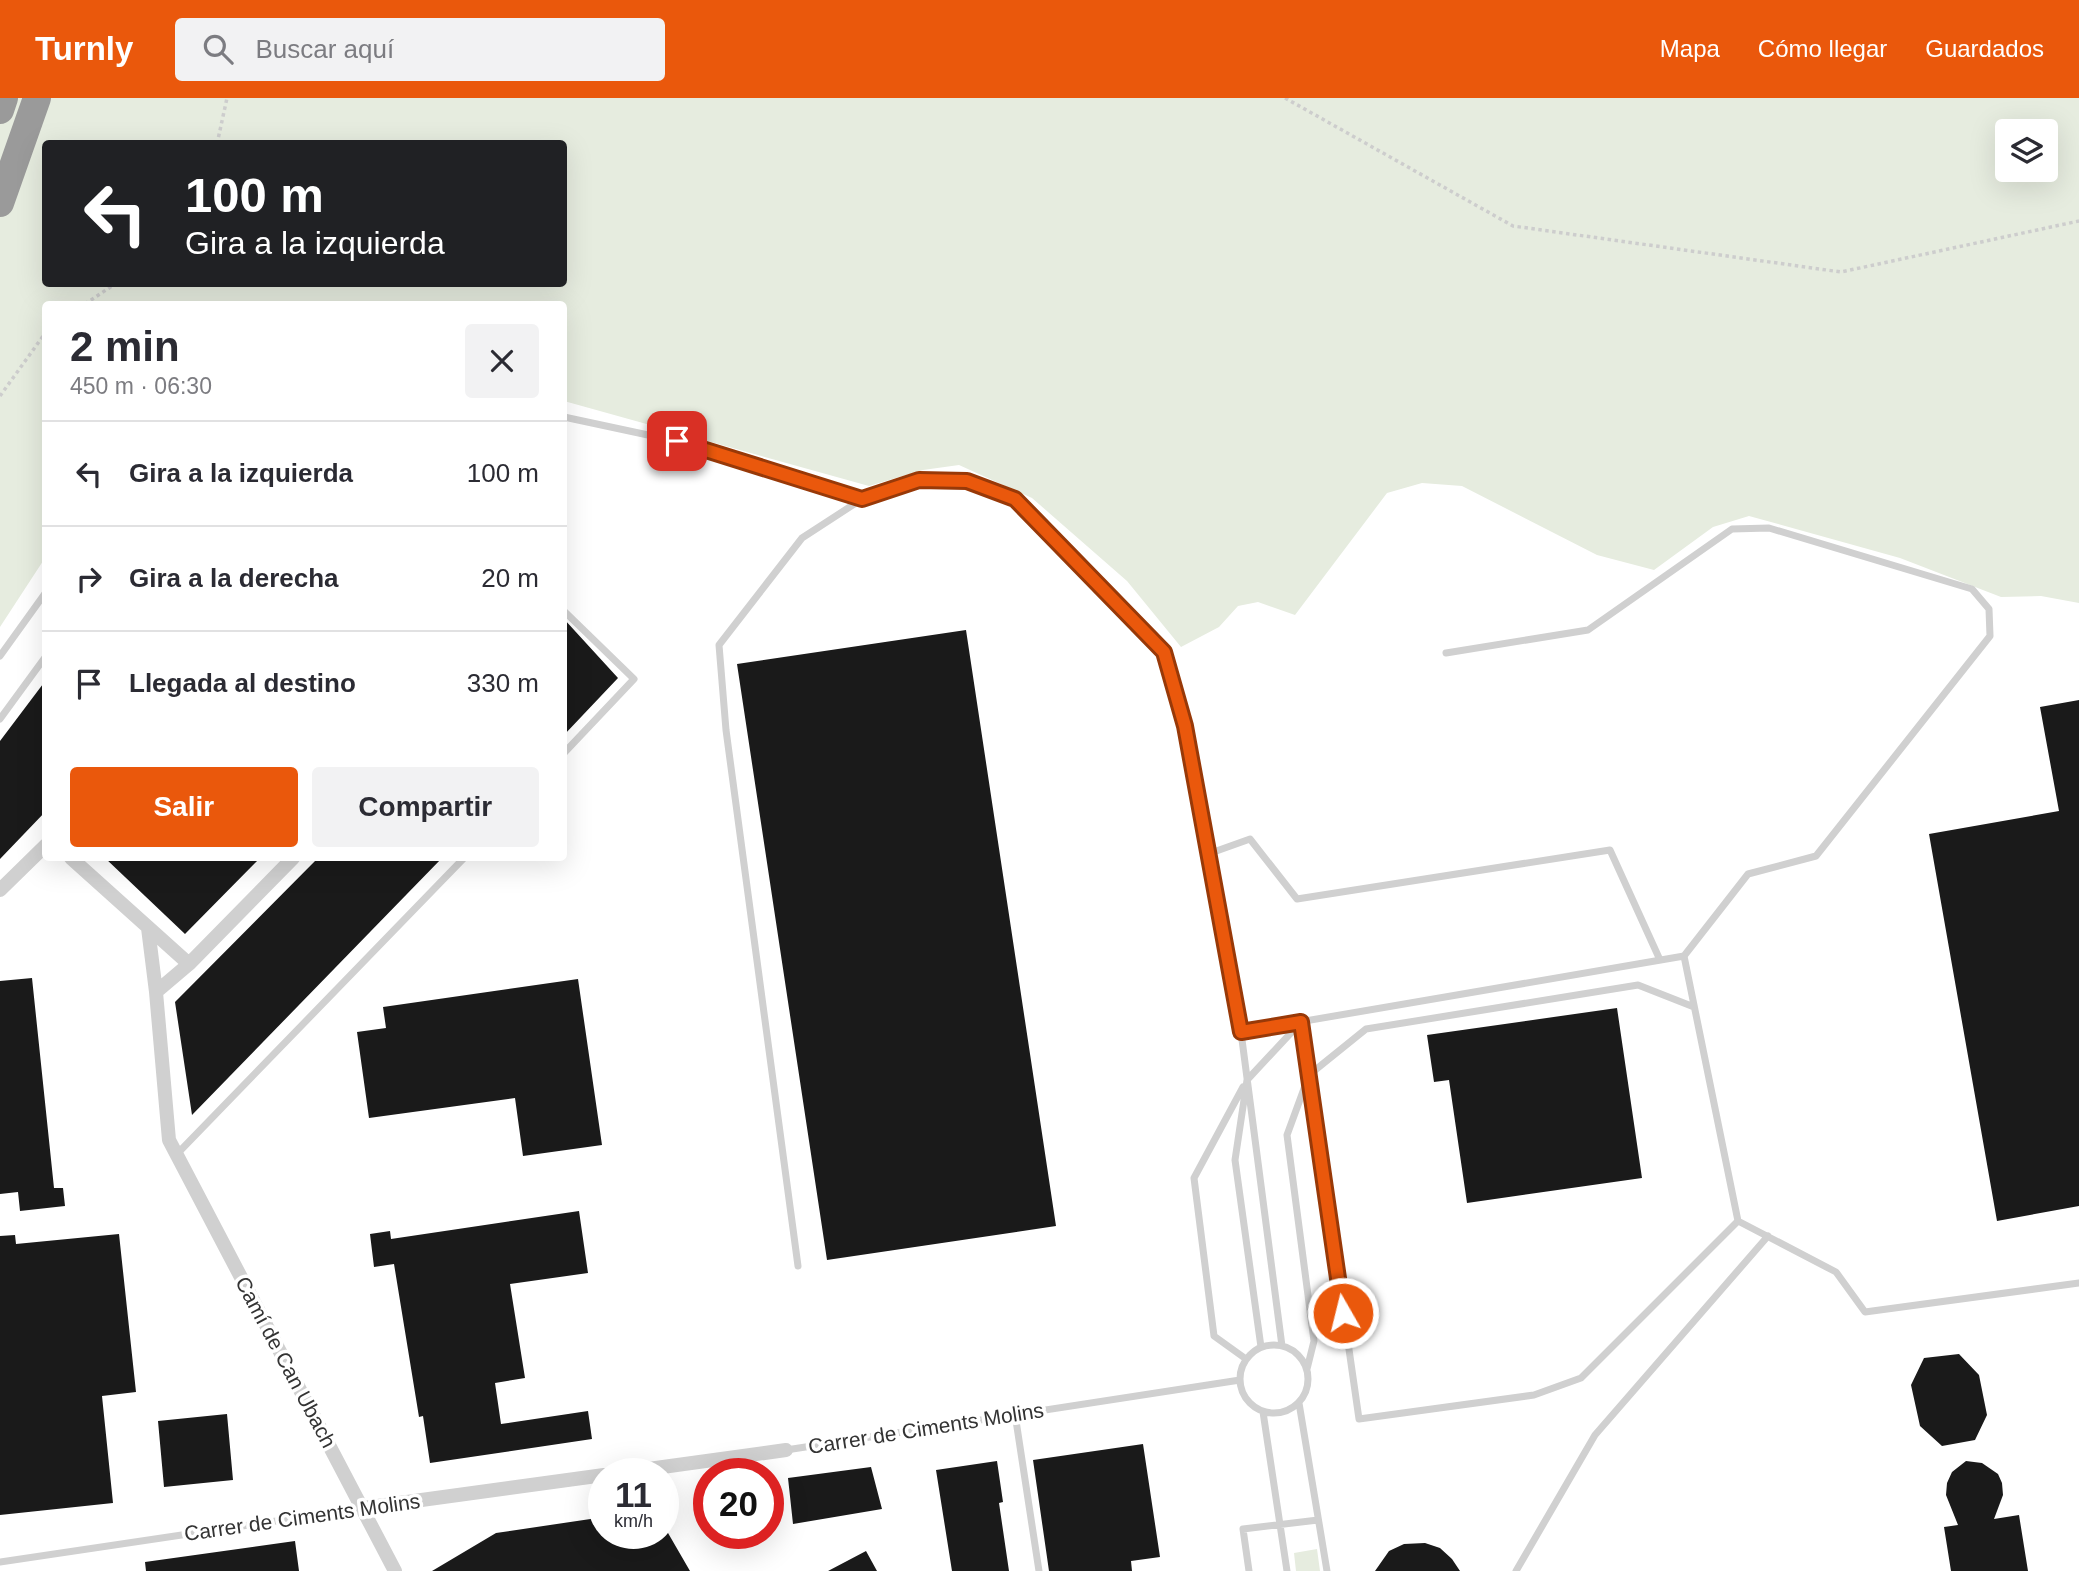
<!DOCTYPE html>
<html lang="es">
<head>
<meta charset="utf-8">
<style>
	body { margin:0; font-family:Arial,sans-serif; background:#f2f2f3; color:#2b2b33; height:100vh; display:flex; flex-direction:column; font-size:26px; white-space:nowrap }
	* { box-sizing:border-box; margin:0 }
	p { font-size:23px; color:#7c7c81 }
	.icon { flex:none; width:38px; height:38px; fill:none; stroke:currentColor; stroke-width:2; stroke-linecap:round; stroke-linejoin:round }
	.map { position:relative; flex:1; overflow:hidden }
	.drawer { position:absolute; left:42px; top:203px; width:525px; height:560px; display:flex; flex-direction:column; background:#fff; border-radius:7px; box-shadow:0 7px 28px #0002 }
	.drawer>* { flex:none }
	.guide { position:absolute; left:42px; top:42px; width:525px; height:147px; border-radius:7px; box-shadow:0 7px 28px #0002; background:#202124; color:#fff; overflow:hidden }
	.controls { position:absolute; left:1995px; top:21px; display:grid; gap:14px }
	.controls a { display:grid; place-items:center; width:63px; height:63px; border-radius:7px; background:#fff; box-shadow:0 7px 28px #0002; font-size:35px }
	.speed { position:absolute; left:588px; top:1360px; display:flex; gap:14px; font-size:35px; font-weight:700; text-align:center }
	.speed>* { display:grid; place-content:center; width:91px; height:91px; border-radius:50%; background:#fff; box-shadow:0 7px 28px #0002; line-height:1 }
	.speed small { font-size:18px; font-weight:400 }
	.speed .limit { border:10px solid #d22; background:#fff; color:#111 }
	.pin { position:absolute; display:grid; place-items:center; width:60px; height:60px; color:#fff; margin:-30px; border-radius:14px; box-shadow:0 4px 10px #0006 }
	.me { position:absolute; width:77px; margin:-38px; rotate:352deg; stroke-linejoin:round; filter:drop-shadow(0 0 5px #0008) }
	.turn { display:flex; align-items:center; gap:24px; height:147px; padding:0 28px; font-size:32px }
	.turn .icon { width:91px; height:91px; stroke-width:2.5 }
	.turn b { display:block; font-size:49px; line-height:60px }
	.round { display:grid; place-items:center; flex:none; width:74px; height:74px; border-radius:7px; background:#f2f2f3 }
	.summary { display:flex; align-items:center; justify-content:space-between; height:119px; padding:0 28px }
	h1 { font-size:42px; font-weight:700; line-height:52px }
	.cta { display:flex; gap:14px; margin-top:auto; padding:14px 28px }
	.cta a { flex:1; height:80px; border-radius:7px; background:#ea580c; color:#fff; font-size:28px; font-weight:700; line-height:80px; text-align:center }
	.cta a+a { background:#f2f2f3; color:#2b2b33 }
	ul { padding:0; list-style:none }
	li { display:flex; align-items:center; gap:21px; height:105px; padding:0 28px; border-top:2px solid #e1e1e2 }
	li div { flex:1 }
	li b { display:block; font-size:26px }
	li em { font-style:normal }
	header { display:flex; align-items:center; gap:42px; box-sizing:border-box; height:98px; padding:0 35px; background:#ea580c; color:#fff }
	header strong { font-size:33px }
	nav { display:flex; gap:38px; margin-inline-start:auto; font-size:24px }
	.search { width:490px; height:63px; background:#f2f2f3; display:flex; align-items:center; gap:18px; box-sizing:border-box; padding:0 24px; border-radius:7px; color:#7c7c81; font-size:26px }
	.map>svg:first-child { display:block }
	.green { fill:#e6ecdf; fill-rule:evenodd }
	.building { fill:#1a1a1a }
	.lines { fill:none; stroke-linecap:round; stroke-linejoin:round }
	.path { stroke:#cdcdcd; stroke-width:3.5; stroke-dasharray:3.5 3.5; stroke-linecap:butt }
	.service { stroke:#d0d0d0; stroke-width:7 }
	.minor { stroke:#d0d0d0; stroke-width:14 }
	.motorway { stroke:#9a9a9a; stroke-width:28 }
	.route-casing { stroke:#983908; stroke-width:18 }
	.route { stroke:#ea580c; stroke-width:12 }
	.labels { text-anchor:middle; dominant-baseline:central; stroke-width:7; stroke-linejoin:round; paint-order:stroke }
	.street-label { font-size:21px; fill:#333; stroke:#fff }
</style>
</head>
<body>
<header>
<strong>Turnly</strong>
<div class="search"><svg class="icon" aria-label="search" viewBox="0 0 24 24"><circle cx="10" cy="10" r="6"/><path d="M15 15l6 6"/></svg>Buscar aquí</div>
<nav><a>Mapa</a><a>Cómo llegar</a><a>Guardados</a></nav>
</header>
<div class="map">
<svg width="2079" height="1473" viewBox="0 0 2079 1473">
	<rect width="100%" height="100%" fill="#fff"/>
	<path class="green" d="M 0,0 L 2079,0 L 2079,505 L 2041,498 L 2001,499 L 1900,460 L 1749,418 L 1713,429 L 1654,472 L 1597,457 L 1462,388 L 1422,385 L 1387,395 L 1295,517 L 1258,504 L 1238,508 L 1219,529 L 1181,549 L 1127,483 L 1032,400 L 959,367 L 923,372 L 869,388 L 564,303 L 564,206 L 46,206 L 45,460 L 0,529 ZM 2007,33 L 2046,33 L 2046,72 L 2007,72 ZM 46,46 L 564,46 L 564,186 L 46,186 Z
		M 1317,1451 L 1320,1473 L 1296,1473 L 1294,1455 Z"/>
	<path class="building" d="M 564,521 L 618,580 L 564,637 Z
		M 966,532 L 1056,1128 L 827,1162 L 737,566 Z
		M 46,582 L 46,713 L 0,761 L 0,643 Z
		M 2079,602 L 2079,1108 L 1997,1123 L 1929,736 L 2059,713 L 2040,609 Z
		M 105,760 L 260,760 L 185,836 Z
		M 318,760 L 442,760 L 192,1017 L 175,904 Z
		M 32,880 L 54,1090 L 63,1090 L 65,1108 L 20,1113 L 18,1094 L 0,1096 L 0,883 Z
		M 578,881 L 602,1047 L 523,1058 L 515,1000 L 369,1020 L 357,934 L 386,930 L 383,909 Z
		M 1617,910 L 1642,1080 L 1467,1105 L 1449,982 L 1434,984 L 1427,937 Z
		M 579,1113 L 588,1175 L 510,1186 L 525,1280 L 495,1285 L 501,1326 L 588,1313 L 592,1341 L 430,1365 L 423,1318 L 419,1319 L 394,1166 L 374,1169 L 370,1136 L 390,1133 L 391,1141 Z
		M 119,1136 L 136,1294 L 102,1298 L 113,1405 L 0,1417 L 0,1138 L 15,1137 L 16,1146 Z
		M 1959,1256 L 1979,1277 L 1987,1317 L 1975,1342 L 1942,1348 L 1920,1328 L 1911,1287 L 1924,1260 Z
		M 227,1316 L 233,1382 L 164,1389 L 158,1323 Z
		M 1143,1346 L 1160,1459 L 1131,1463 L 1132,1473 L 1049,1473 L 1033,1362 Z
		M 997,1363 L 1003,1404 L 999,1405 L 1009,1473 L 952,1473 L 936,1372 Z
		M 1966,1363 L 1982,1365 L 1998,1376 L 2002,1385 L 2003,1397 L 1994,1421 L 2019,1417 L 2028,1473 L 1951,1473 L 1944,1429 L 1958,1427 L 1946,1397 L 1947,1385 L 1952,1374 Z
		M 871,1369 L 882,1411 L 793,1426 L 788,1380 Z
		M 604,1419 L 604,1435 L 668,1435 L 690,1473 L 432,1473 L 496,1435 Z
		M 295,1443 L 299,1473 L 146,1473 L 145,1464 Z
		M 1425,1445 L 1440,1450 L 1452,1461 L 1460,1473 L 1375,1473 L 1389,1453 L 1404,1446 Z
		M 866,1453 L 877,1473 L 828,1473 Z"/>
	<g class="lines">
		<path class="path" d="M 1285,0 L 1513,128 L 1841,174 L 2079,123
			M 217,46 L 227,0
			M 85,206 L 115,186
			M 0,298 L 46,234"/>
		<path class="service" d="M 564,319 L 676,343 L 862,401
			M 564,513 L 634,581 L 564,655
			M 0,558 L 46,494
			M 0,621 L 46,558
			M 1208,756 L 1250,741 L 1297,801 L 1610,752 L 1660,862
			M 1684,858 L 1738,1123 L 1836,1174 L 1865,1214 L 2079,1185
			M 1302,924 L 1359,1321 L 1534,1297 L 1581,1280 L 1738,1123
			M 1241,934 L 1684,858 L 1748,776 L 1816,758 L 1990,538 L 1989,511 L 1972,491 L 1769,430 L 1732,431 L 1588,532 L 1446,555
			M 1243,989 L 1194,1080 L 1214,1238 L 1246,1261
			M 177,1056 L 464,760
			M 798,1168 L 726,632 L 719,547 L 802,440 L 862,401 L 919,381 L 967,383 L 1015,401 L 1164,554 L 1185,628 L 1241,934 L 1282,1248
			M1240 1281a34 34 0 1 1 68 0a34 34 0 1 1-68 0Z
			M 1261,1249 L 1235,1062 L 1247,982 L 1301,924
			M 1307,1271 L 1314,1243 L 1287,1037 L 1309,977 L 1366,931 L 1638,887 L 1694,909
			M 1299,1305 L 1327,1473
			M 1263,1314 L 1287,1473
			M 1015,1316 L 1039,1473
			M 786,1352 L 1240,1282
			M 0,1464 L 363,1410
			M 1249,1473 L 1243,1431 L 1318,1422
			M 1516,1473 L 1595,1337 L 1768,1138"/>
		<path class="minor" d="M 71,760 L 189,866
			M 0,792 L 46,747
			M 148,830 L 156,894 L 169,1042 L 395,1473
			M 156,894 L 189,866 L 293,760
			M 612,1376 L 786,1352
			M 363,1410 L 604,1377"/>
		<path class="motorway" d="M 0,12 L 4,0
			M 0,105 L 37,0"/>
	</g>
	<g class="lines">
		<defs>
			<path id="route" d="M 677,343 L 862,401 L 919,382 L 967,383 L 1015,401 L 1164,554 L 1185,628 L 1241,934 L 1301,924 L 1343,1215"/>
		</defs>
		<use href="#route" class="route-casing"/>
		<use href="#route" class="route"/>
	</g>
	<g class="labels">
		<g class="street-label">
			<text transform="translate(286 1264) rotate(62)">Camí de Can Ubach</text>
			<text transform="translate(926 1330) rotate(-9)">Carrer de Ciments Molins</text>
			<text transform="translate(302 1419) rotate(-8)">Carrer de Ciments Molins</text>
		</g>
	</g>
</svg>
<div class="controls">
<a><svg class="icon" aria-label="layers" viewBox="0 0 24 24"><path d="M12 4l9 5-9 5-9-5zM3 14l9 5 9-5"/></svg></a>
</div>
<div class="speed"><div>11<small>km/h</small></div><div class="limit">20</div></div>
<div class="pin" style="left:677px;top:343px;background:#d93025"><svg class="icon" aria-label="arrive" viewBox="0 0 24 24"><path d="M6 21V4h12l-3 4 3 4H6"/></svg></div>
<svg class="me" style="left:1343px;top:1215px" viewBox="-20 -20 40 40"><circle r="17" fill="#ea580c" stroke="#fff" stroke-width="3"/><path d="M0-11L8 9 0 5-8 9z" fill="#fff"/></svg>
<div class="guide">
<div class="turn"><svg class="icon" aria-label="left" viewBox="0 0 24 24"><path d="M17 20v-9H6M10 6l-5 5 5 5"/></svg><div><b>100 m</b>Gira a la izquierda</div></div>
</div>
<section class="drawer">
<div class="summary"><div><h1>2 min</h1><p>450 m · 06:30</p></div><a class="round"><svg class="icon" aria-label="close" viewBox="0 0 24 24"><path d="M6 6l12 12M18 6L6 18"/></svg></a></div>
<ul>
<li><svg class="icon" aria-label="left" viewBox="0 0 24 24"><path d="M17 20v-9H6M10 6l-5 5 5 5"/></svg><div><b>Gira a la izquierda</b></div><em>100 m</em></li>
<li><svg class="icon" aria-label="right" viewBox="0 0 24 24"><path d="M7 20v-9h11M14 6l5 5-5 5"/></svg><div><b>Gira a la derecha</b></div><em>20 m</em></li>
<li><svg class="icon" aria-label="arrive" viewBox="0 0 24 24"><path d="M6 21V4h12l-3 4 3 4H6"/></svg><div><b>Llegada al destino</b></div><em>330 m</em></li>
</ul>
<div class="cta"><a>Salir</a><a>Compartir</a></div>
</section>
</div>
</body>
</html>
